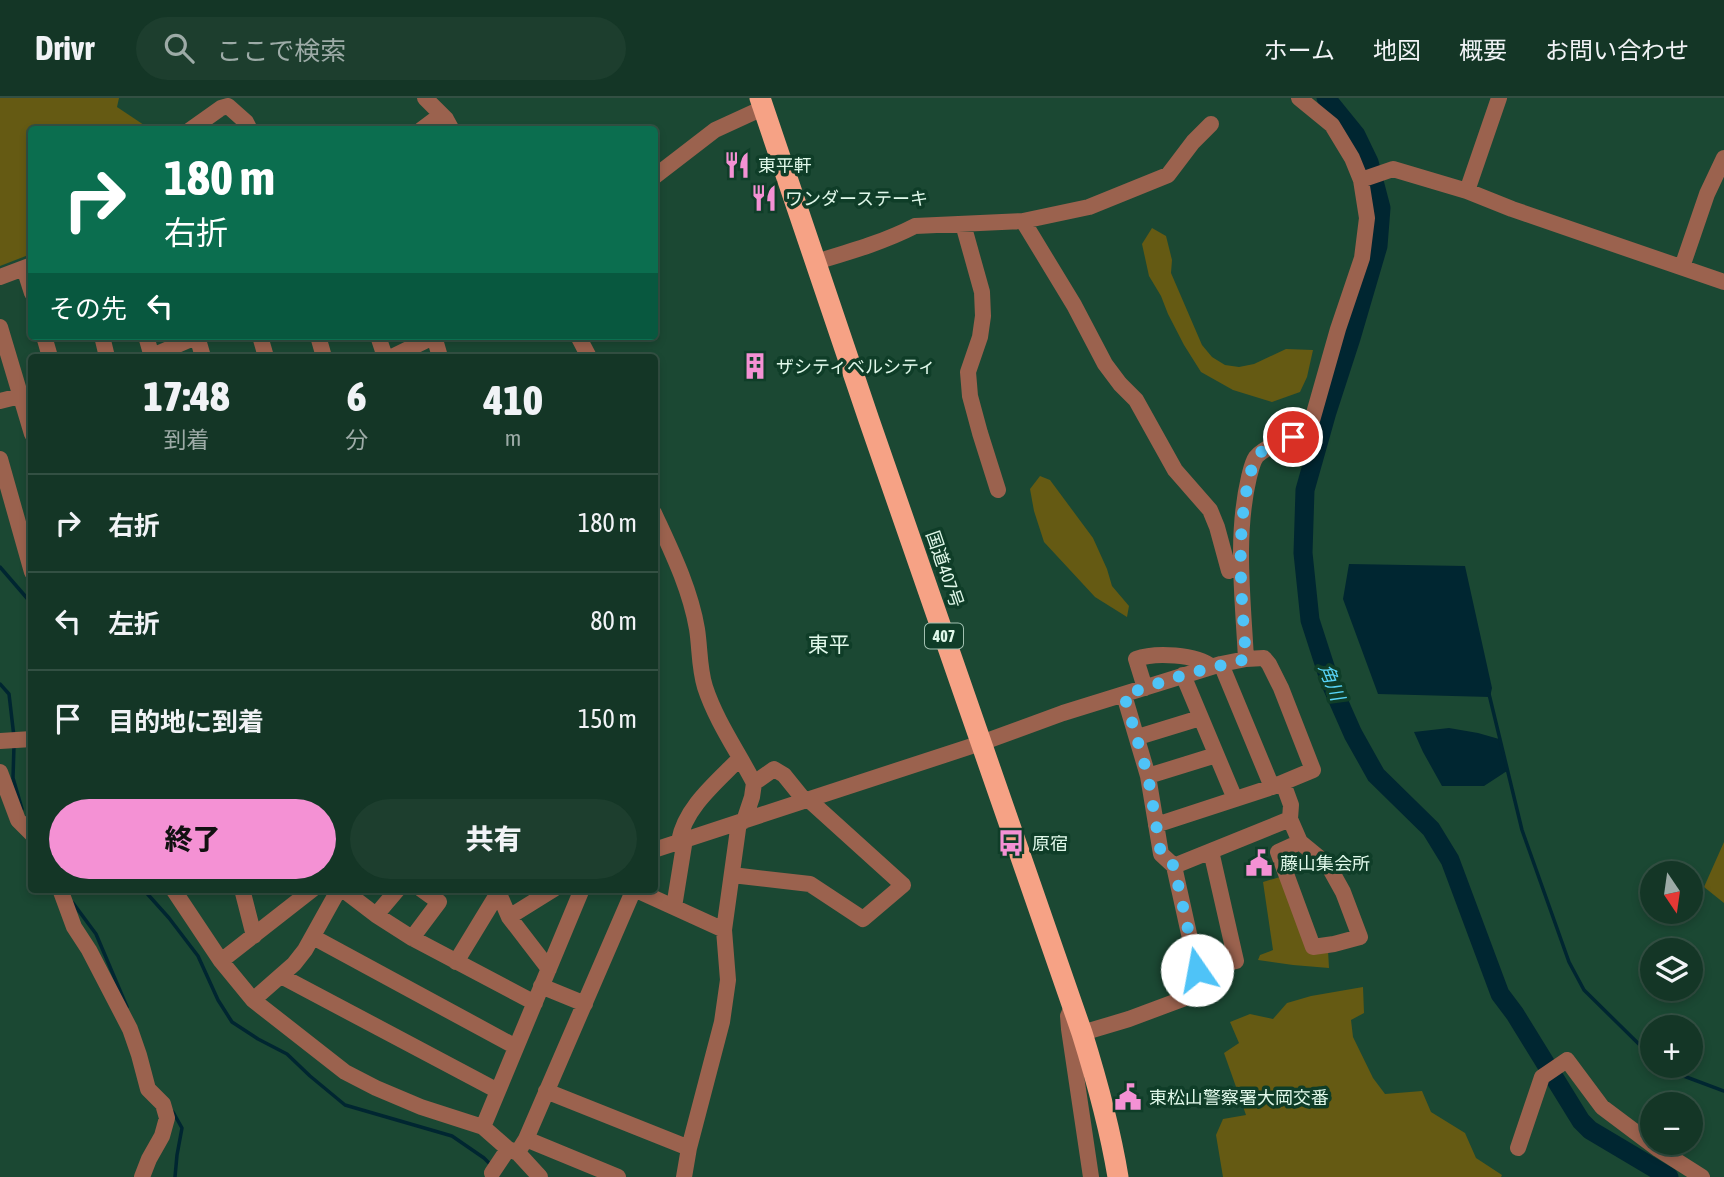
<!DOCTYPE html>
<html lang="ja">
<head>
<meta charset="utf-8">
<style>
	body { margin:0; font-family:"Asap Condensed","Noto Sans JP",sans-serif; background:#1d3e2e; color:#f1f3f6; height:100vh; display:flex; flex-direction:column; font-size:26px; white-space:nowrap }
	* { box-sizing:border-box; margin:0 }
	p { font-size:23px; color:#9daba7 }
	.icon { flex:none; width:38px; height:38px; fill:none; stroke:currentColor; stroke-width:2; stroke-linecap:round; stroke-linejoin:round }
	.map { position:relative; flex:1; overflow:hidden }
	.panel { position:absolute; left:28px; top:256px; width:630px; height:539px; display:flex; flex-direction:column; background:#143626; border-radius:7px; box-shadow:0 4px 10px #0003,0 0 0 2px #335043 }
	.panel>* { flex:none }
	.guide { position:absolute; left:28px; top:28px; width:630px; height:214px; border-radius:7px; box-shadow:0 4px 10px #0003,0 0 0 2px #335043; background:#0b6e4f; color:#fff; overflow:hidden }
	.needle { width:46px; rotate:167deg }
	.buttons { position:absolute; left:1640px; top:763px; display:grid; gap:14px }
	.buttons a { display:grid; place-items:center; width:63px; height:63px; border-radius:50%; background:#143626; box-shadow:0 4px 10px #0003,0 0 0 2px #335043; font-size:35px }
	.pin { position:absolute; display:grid; place-items:center; width:60px; height:60px; color:#fff; margin:-30px; border:4px solid #fff; border-radius:50%; box-shadow:0 2px 7px #0007 }
	.me { position:absolute; width:77px; margin:-38px; rotate:348deg; stroke-linejoin:round; filter:drop-shadow(0 0 5px #0008) }
	.turn { display:flex; align-items:center; gap:24px; height:147px; padding:0 21px; font-size:32px }
	.turn .icon { width:91px; height:91px; stroke-width:2.5 }
	.turn b { display:block; font-size:49px; line-height:60px }
	.then { display:flex; align-items:center; height:66px; padding:0 21px; background:#0003; gap:14px; font-size:26px }
	.eta { display:flex; justify-content:space-evenly; align-items:center; height:119px; text-align:center }
	.eta b { font-size:42px; font-weight:800; line-height:49px }
	.action { display:flex; gap:14px; margin-top:auto; padding:14px 21px }
	.action a { flex:1; height:80px; border-radius:42px; background:#f491d4; color:#111; font-size:28px; font-weight:800; line-height:80px; text-align:center }
	.action a+a { background:#1d3e2e; color:#f1f3f6 }
	ul { padding:0; list-style:none }
	li { display:flex; align-items:center; gap:21px; height:98px; padding:0 21px; border-top:2px solid #335043 }
	li div { flex:1 }
	li b { display:block; font-size:26px }
	li em { font-style:normal }
	header { display:flex; align-items:center; gap:42px; box-sizing:border-box; height:98px; padding:0 35px; background:#143626; border-bottom:2px solid #335043 }
	header strong { font-size:33px }
	nav { display:flex; gap:38px; margin-inline-start:auto; font-size:24px }
	.search { width:490px; height:63px; background:#1d3e2e; display:flex; align-items:center; gap:18px; box-sizing:border-box; padding:0 24px; border-radius:38px; color:#9daba7; font-size:26px }
	.map>svg:first-child { display:block }
	.green { fill:#655a13 }
	.water { fill:#002631 }
	.lines { fill:none; stroke-linecap:round; stroke-linejoin:round }
	.stream { stroke:#002631; stroke-width:3.5 }
	.river { stroke:#002631; stroke-width:19 }
	.minor { stroke:#9b624e; stroke-width:16 }
	.highway { stroke:#f6a285; stroke-width:21 }
	.route { stroke:#4fc3f7; stroke-width:12; stroke-dasharray:0 21.6 }
	.labels { text-anchor:middle; dominant-baseline:central; stroke-width:7; stroke-linejoin:round; paint-order:stroke }
	.shield { fill:#0f3d28; stroke:#a1c0b0; stroke-width:2 }
	.shield-label { font-size:16px; font-weight:bold; fill:#e0f8ea }
	.poi-label { font-size:18px; fill:#e0f8ea; stroke:#0f3d28; text-anchor:start }
	.street-label { font-size:18px; fill:#e0f8ea; stroke:#0f3d28 }
	.water-label { font-size:19px; font-style:italic; fill:#58d4f8; stroke:#0f3d28 }
	.quarter-label { font-size:21px; fill:#e0f8ea; stroke:#0f3d28 }
</style>
</head>
<body>
<header>
<strong>Drivr</strong>
<div class="search"><svg class="icon" aria-label="search" viewBox="0 0 24 24"><circle cx="10" cy="10" r="6"/><path d="M15 15l6 6"/></svg>ここで検索</div>
<nav><a>ホーム</a><a>地図</a><a>概要</a><a>お問い合わせ</a></nav>
</header>
<div class="map">
<svg width="1724" height="1079" viewBox="0 0 1724 1079">
	<rect width="100%" height="100%" fill="#1b4833"/>
	<path class="green" d="M 0,0 L 119,0 L 117,9 L 144,27 L 146,31 L 32,32 L 31,156 L 0,168 Z
		M 1152,130 L 1166,138 L 1172,162 L 1171,175 L 1202,247 L 1212,259 L 1225,267 L 1239,269 L 1254,266 L 1286,251 L 1313,252 L 1307,279 L 1300,294 L 1272,304 L 1233,292 L 1201,274 L 1184,247 L 1168,216 L 1161,198 L 1149,178 L 1142,146 Z
		M 1040,378 L 1050,382 L 1093,440 L 1107,471 L 1112,488 L 1129,508 L 1127,519 L 1095,499 L 1044,444 L 1034,413 L 1030,391 Z
		M 1724,744 L 1724,805 L 1704,789 Z
		M 1280,779 L 1310,853 L 1328,852 L 1329,870 L 1293,867 L 1258,862 L 1260,857 L 1273,852 L 1263,784 Z
		M 1363,889 L 1364,915 L 1351,922 L 1353,939 L 1373,980 L 1385,996 L 1422,993 L 1431,1014 L 1465,1035 L 1476,1060 L 1502,1077 L 1501,1079 L 1223,1079 L 1216,1037 L 1223,1021 L 1246,1017 L 1224,955 L 1239,945 L 1230,924 L 1250,916 L 1273,921 L 1287,905 L 1311,898 Z"/>
	<path class="water" d="M 1349,466 L 1465,468 L 1492,590 L 1490,599 L 1378,596 L 1343,501 Z
		M 1449,630 L 1478,635 L 1499,641 L 1507,673 L 1484,688 L 1442,688 L 1423,654 L 1414,634 Z"/>
	<g class="lines">
		<path class="stream" d="M 0,469 L 32,506
			M 0,586 L 9,596 L 14,639
			M 1489,596 L 1522,732 L 1569,864 L 1584,892 L 1652,959
			M 14,647 L 13,680 L 22,711
			M 143,791 L 169,820 L 198,858 L 218,902 L 232,924 L 258,941 L 287,956 L 310,978 L 345,1007 L 452,1038 L 484,1060 L 491,1067
			M 73,805 L 96,836 L 127,909
			M 1661,968 L 1665,971 L 1724,993
			M 173,1014 L 182,1030 L 177,1057 L 175,1079"/>
		<path class="river" d="M 1326,0 L 1356,37 L 1369,64 L 1381,110 L 1378,148 L 1351,240 L 1327,314 L 1305,392 L 1303,455 L 1310,522 L 1330,584 L 1353,636 L 1376,677 L 1431,731 L 1450,762 L 1500,896 L 1515,916 L 1581,1023 L 1590,1032 L 1669,1079"/>
		<path class="minor" d="M 425,0 L 446,21 L 452,32
			M 190,32 L 221,10 L 228,8 L 246,24 L 250,32
			M 421,32 L 441,17
			M 654,79 L 715,32 L 763,10
			M 1361,82 L 1393,71 L 1467,93 L 1512,111 L 1724,184
			M 1467,93 L 1499,0
			M 1023,123 L 1074,207 L 1105,266 L 1120,286 L 1136,302 L 1175,372 L 1210,412 L 1217,429 L 1229,473
			M 963,126 L 982,194 L 983,218 L 980,239 L 968,274 L 970,298 L 980,335 L 998,392
			M 816,164 C 849,154 884,144 915,128 L 1023,123 L 1089,109 L 1168,77 L 1193,44 L 1211,26
			M 1682,169 L 1707,96 L 1724,60
			M 24,170 L 32,195
			M 0,179 L 32,167
			M 0,229 L 32,336
			M 44,238 L 50,259
			M 102,238 L 107,259
			M 146,238 L 152,259
			M 197,238 L 203,259
			M 260,238 L 266,259
			M 318,238 L 324,259
			M 378,238 L 385,259
			M 434,238 L 440,259
			M 578,238 L 589,259
			M 150,259 L 198,238
			M 392,259 L 435,238
			M 0,303 L 32,295
			M 0,361 L 32,474
			M 654,415 C 671,452 690,490 697,531 C 700,550 699,570 705,589 C 716,623 738,654 754,685 L 752,699 L 744,723
			M 1246,561 C 1243,501 1235,438 1249,379 C 1251,372 1252,365 1256,359 C 1266,347 1294,339 1309,333 L 1338,231 L 1362,160 L 1367,120 L 1361,82 L 1352,60 L 1332,27 L 1299,0
			M 1221,566 L 1272,689
			M 1183,577 L 1235,701
			M 1145,590 L 1136,561 C 1155,554 1196,556 1212,569
			M 1138,639 L 1200,620
			M 0,643 L 32,641
			M 0,674 L 18,722 L 32,736
			M 1148,678 L 1216,657
			M 754,685 L 774,671 L 784,677 L 805,703
			M 1283,685 L 1291,707 L 1290,721 L 1300,744 L 1328,767 L 1343,794 L 1360,839 L 1334,846 L 1313,849 L 1278,754 L 1300,744
			M 679,743 C 685,709 717,684 740,660
			M 654,752 L 981,645 L 1063,615 L 1221,566 L 1246,561 L 1264,560 L 1269,566 L 1281,590 L 1313,672 L 1272,689 L 1156,727
			M 1174,768 L 1290,721
			M 732,777 L 810,786 L 863,821 L 903,787 L 809,702
			M 60,791 L 74,829 L 89,852 L 130,931 L 139,957 L 148,991 L 163,1006 L 167,1020 L 162,1038 L 149,1061 L 142,1079
			M 173,791 L 221,863 L 253,902 L 345,974 L 376,990 L 421,1009 L 483,1029 L 508,1051 L 518,1055 L 540,1079
			M 242,791 L 254,838
			M 342,791 L 376,817 L 412,840 L 535,905
			M 497,791 L 509,819 L 549,871
			M 634,791 L 724,832
			M 674,809 L 685,741
			M 376,817 L 398,791
			M 509,819 L 554,791
			M 313,839 L 516,949
			M 412,840 L 439,804 L 421,791
			M 221,863 L 313,791
			M 456,864 L 498,795
			M 1197,872 L 1236,863 L 1211,753
			M 281,878 L 498,993
			M 541,888 L 585,906
			M 253,902 L 294,866 L 305,852 L 339,791
			M 1072,909 L 1068,918 L 1069,931 L 1091,1079
			M 1082,935 L 1129,921 L 1196,896 L 1203,891 L 1197,872 L 1174,768 L 1161,756 L 1148,678 L 1124,597
			M 546,993 L 689,1050
			M 483,1029 L 582,791
			M 526,1041 L 634,791
			M 521,1049 L 526,1041 L 618,1079
			M 1518,1050 L 1542,979 L 1567,962 L 1602,1009 L 1658,1051 L 1702,1079
			M 492,1075 L 508,1051
			M 684,1079 L 689,1050 L 722,924 L 728,882 L 724,832 L 739,724"/>
		<path class="highway" d="M 760,0 L 869,322 L 1082,935 C 1097,983 1110,1030 1118,1079"/>
	</g>
	<g class="lines">
		<path class="route" d="M 1197,872 L 1174,768 L 1161,756 L 1148,678 L 1124,597 L 1183,577 L 1246,561 C 1242,502 1235,439 1249,381 C 1251,375 1252,366 1255,361 C 1262,349 1281,344 1293,339"/>
	</g>
	<defs>
		<symbol id="restaurant-bare" viewBox="-9 -9 18 18"><path d="M-5-6h1v4h1v-4h1v4h1v-4h1v5L-1.5 .5V6h-2V.5L-5-1ZM5-6V6H3V1.5H1.5Q1.5-4 5-6Z" fill="#f491d4" stroke="#0f3d28" stroke-width="2.5" paint-order="stroke"/></symbol>
		<symbol id="building-bare" viewBox="-9 -9 18 18"><path d="M-4-6H4V6H1V3H-1V6H-4ZM-2.5-4.3h1.7v1.8h-1.7ZM.8-4.3h1.7v1.8H.8ZM-2.5-1h1.7V.8h-1.7ZM.8-1h1.7V.8H.8Z" fill="#f491d4" stroke="#0f3d28" stroke-width="2.5" paint-order="stroke"/></symbol>
		<symbol id="bus-bare" viewBox="-9 -9 18 18"><path d="M-5-6H5V4H4V6H2V4H-2V6H-4V4H-5ZM-3.5-4V0h7V-4ZM-3.5 1.2v1.5H-2V1.2ZM2 1.2v1.5H3.5V1.2Z" fill="#f491d4" stroke="#0f3d28" stroke-width="2.5" paint-order="stroke"/></symbol>
		<symbol id="civic-bare" viewBox="-9 -9 18 18"><path d="M-.6-6.5H3V-4.5H.6V-3L4-1V1h2V6H-6V1h2V-1L-.6-3ZM-1.2 2.5V6h2.4V2.5Z" fill="#f491d4" stroke="#0f3d28" stroke-width="2.5" paint-order="stroke"/></symbol>
	</defs>
	<g fill-rule="evenodd">
		<use href="#restaurant-bare" x="718" y="48" width="38" height="38"/>
		<use href="#restaurant-bare" x="745" y="81" width="38" height="38"/>
		<use href="#building-bare" x="736" y="249" width="38" height="38"/>
		<use href="#bus-bare" x="992" y="726" width="38" height="38"/>
		<use href="#civic-bare" x="1240" y="746" width="38" height="38"/>
		<use href="#civic-bare" x="1109" y="980" width="38" height="38"/>
	</g>
	<g class="labels">
		<rect class="shield" x="925" y="525.5" width="38" height="25" rx="5"/>
		<g class="shield-label">
			<text x="944" y="538">407</text>
		</g>
		<g class="poi-label">
			<text x="758" y="67">東平軒</text>
			<text x="785" y="100">ワンダーステーキ</text>
			<text x="776" y="268">ザシティベルシティ</text>
			<text x="1032" y="745">原宿</text>
			<text x="1280" y="765">藤山集会所</text>
			<text x="1149" y="999">東松山警察署大岡交番</text>
		</g>
		<g class="street-label">
			<text transform="translate(945 471) rotate(71)">国道407号</text>
		</g>
		<g class="water-label">
			<text transform="translate(1332 584) rotate(68)">角川</text>
		</g>
		<g class="quarter-label">
			<text x="829" y="546">東平</text>
		</g>
	</g>
</svg>
<div class="buttons">
<a><svg class="needle" viewBox="-14 -14 28 28"><path d="M0-13l5 13h-10z" fill="#e53935"/><path d="M0 13l5-13h-10z" fill="#9daba7"/></svg></a>
<a><svg class="icon" aria-label="layers" viewBox="0 0 24 24"><path d="M12 4l9 5-9 5-9-5zM3 14l9 5 9-5"/></svg></a>
<a>+</a>
<a>−</a>
</div>
<div class="pin" style="left:1293px;top:339px;background:#d93025"><svg class="icon" aria-label="arrive" viewBox="0 0 24 24"><path d="M6 21V4h12l-3 4 3 4H6"/></svg></div>
<svg class="me" style="left:1197px;top:872px" viewBox="-20 -20 40 40"><circle r="19" fill="#fff"/><path d="M0-13L10 11 0 6-10 11z" fill="#4fc3f7"/></svg>
<div class="guide">
<div class="turn"><svg class="icon" aria-label="right" viewBox="0 0 24 24"><path d="M7 20v-9h11M14 6l5 5-5 5"/></svg><div><b>180 m</b>右折</div></div>
<div class="then">その先<svg class="icon" aria-label="left" viewBox="0 0 24 24"><path d="M17 20v-9H6M10 6l-5 5 5 5"/></svg></div>
</div>
<section class="panel">
<div class="eta">
<div><b>17:48</b><p>到着</p></div>
<div><b>6</b><p>分</p></div>
<div><b>410</b><p>m</p></div>
</div>
<ul>
<li><svg class="icon" aria-label="right" viewBox="0 0 24 24"><path d="M7 20v-9h11M14 6l5 5-5 5"/></svg><div><b>右折</b></div><em>180 m</em></li>
<li><svg class="icon" aria-label="left" viewBox="0 0 24 24"><path d="M17 20v-9H6M10 6l-5 5 5 5"/></svg><div><b>左折</b></div><em>80 m</em></li>
<li><svg class="icon" aria-label="arrive" viewBox="0 0 24 24"><path d="M6 21V4h12l-3 4 3 4H6"/></svg><div><b>目的地に到着</b></div><em>150 m</em></li>
</ul>
<div class="action"><a>終了</a><a>共有</a></div>
</section>
</div>
</body>
</html>
